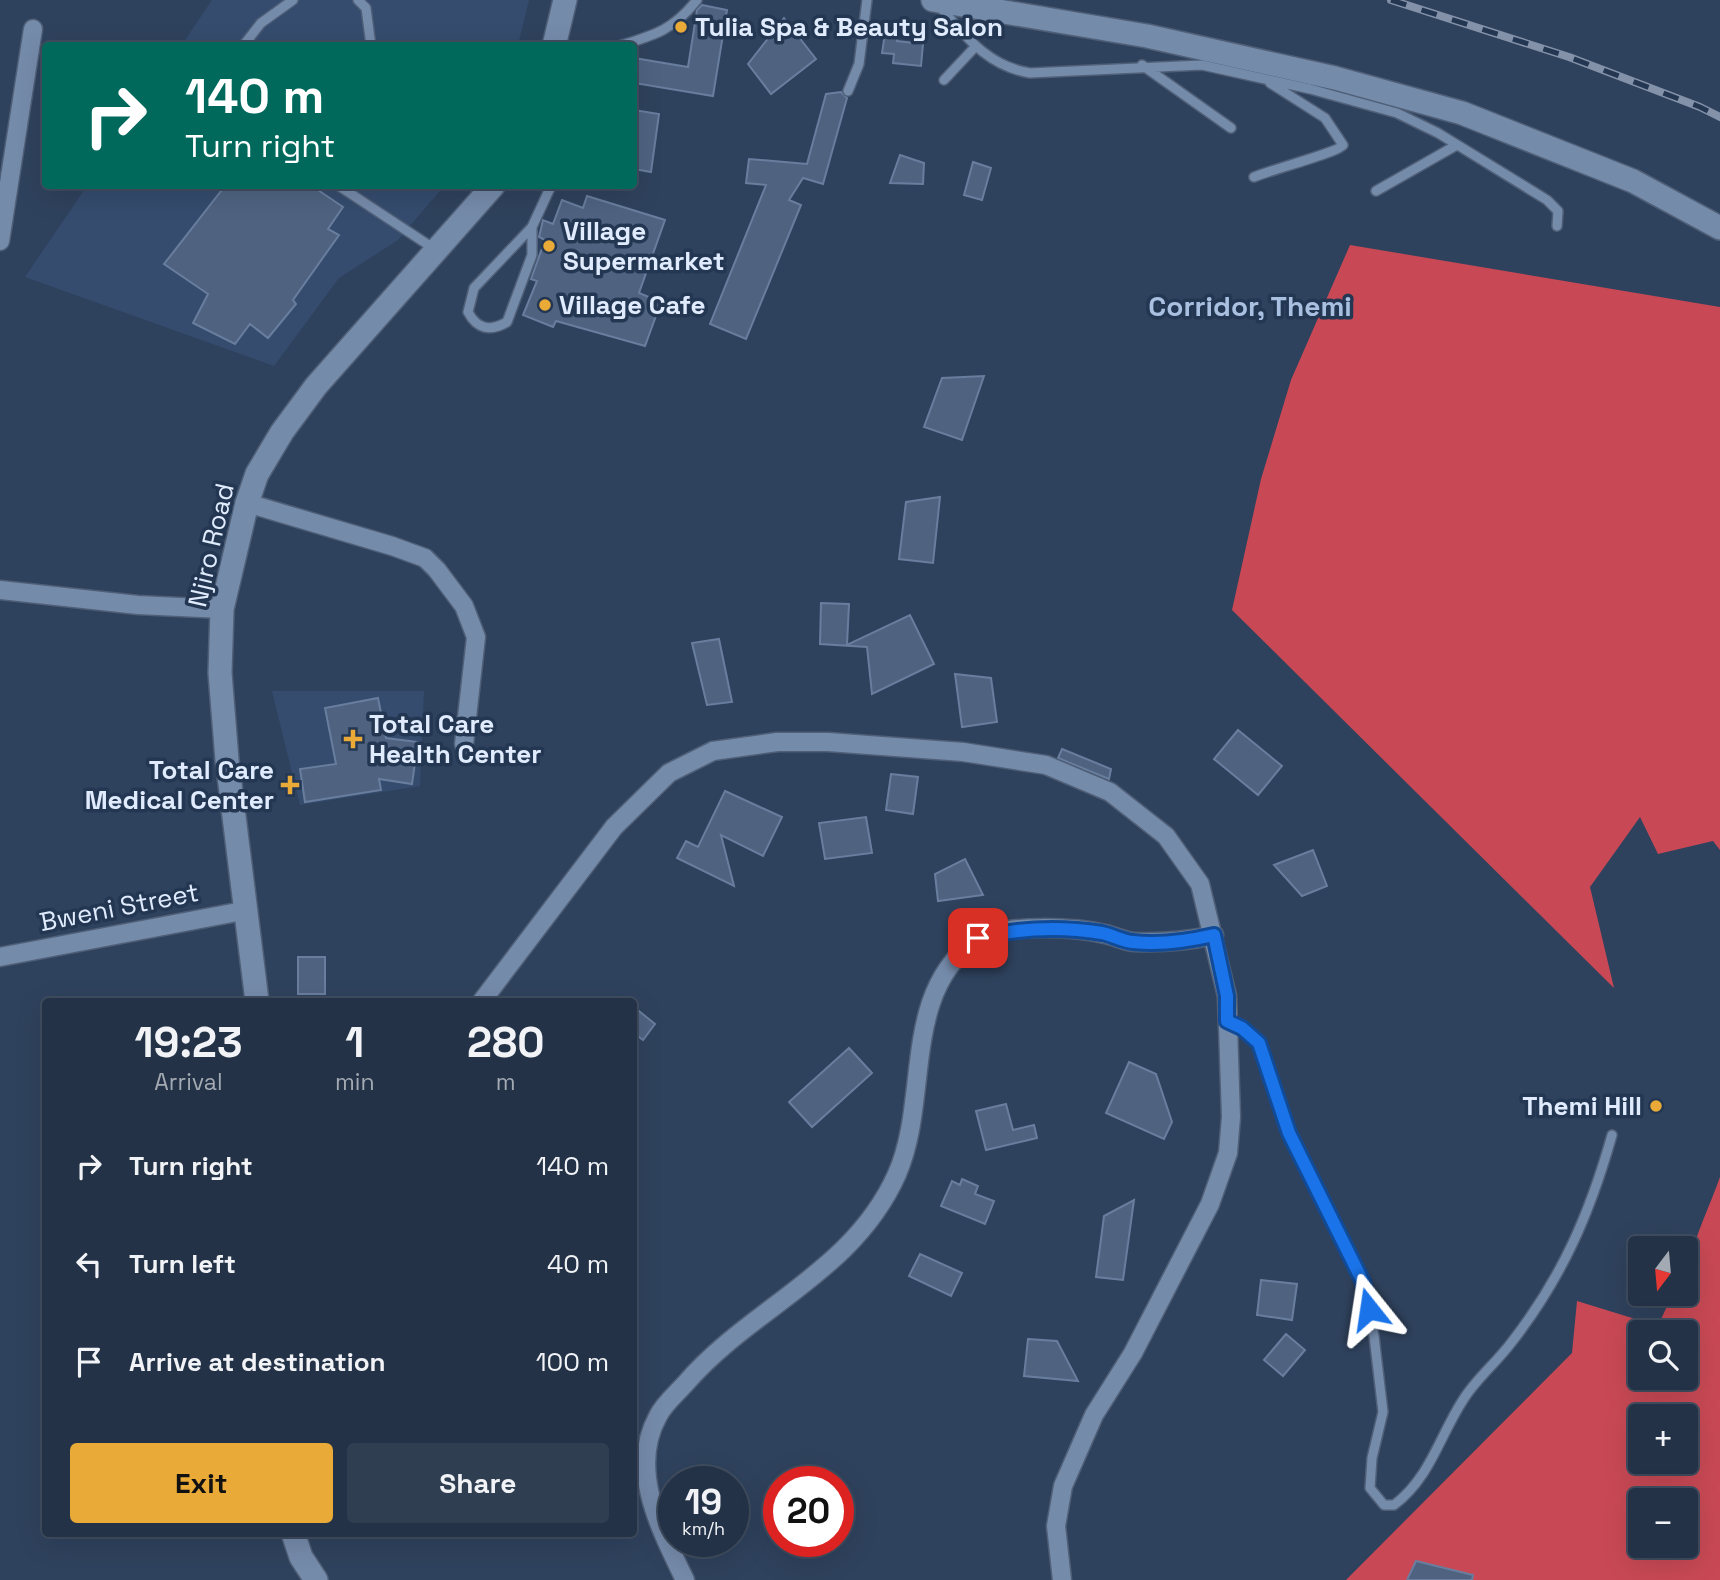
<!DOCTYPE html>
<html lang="en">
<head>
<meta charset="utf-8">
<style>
	body { margin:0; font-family:"Space Grotesk",sans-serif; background:#2f3e51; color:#f1f3f6; height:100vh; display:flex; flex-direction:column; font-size:26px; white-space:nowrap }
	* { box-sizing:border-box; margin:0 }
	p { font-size:23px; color:#a3aab3 }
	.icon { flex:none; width:38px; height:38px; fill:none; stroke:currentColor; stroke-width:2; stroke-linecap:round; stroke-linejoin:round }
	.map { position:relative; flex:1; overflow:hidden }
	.panel { position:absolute; left:42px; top:998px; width:595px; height:539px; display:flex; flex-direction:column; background:#233246; border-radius:7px; box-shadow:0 7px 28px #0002,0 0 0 2px #404d5f }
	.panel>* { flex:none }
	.guide { position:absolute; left:42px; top:42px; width:595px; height:147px; border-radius:7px; box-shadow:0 7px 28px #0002,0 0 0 2px #404d5f; background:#00695c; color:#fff; overflow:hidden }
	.needle { width:46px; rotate:196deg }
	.fabs { position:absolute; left:1628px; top:1236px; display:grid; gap:14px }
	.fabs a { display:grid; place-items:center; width:70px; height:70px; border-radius:7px; background:#233246; box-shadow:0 7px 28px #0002,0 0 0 2px #404d5f; font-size:35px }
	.speed { position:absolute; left:658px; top:1466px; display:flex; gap:14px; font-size:35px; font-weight:700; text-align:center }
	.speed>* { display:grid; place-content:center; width:91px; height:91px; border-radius:50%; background:#233246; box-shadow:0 7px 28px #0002,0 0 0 2px #404d5f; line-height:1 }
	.speed small { font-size:18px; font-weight:400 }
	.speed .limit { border:10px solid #d22; background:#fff; color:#111 }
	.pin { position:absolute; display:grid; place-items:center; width:60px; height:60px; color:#fff; margin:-30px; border-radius:14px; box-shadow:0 4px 10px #0006 }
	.me { position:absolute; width:77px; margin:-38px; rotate:345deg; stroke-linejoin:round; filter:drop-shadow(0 0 5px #0008) }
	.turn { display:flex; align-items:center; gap:24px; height:147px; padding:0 28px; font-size:32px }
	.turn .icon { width:91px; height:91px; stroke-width:2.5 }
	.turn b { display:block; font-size:49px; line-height:60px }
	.eta { display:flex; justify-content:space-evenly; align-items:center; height:119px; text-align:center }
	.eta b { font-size:42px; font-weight:800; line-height:49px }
	.button { display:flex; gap:14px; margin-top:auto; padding:14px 28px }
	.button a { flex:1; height:80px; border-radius:7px; background:#e9aa38; color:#111; font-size:28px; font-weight:800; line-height:80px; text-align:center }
	.button a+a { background:#2f3e51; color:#f1f3f6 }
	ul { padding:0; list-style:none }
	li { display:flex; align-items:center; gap:21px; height:98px; padding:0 28px }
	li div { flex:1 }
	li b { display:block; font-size:26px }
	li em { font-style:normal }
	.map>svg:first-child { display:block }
	.built { fill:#354c6e }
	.forest { fill:#c84955; fill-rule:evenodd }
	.building { fill:#4f6381; stroke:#697e9e; stroke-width:2 }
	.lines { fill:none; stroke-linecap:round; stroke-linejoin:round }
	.service-casing { stroke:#4f5f77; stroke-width:12 }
	.minor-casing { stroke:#4f5f77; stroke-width:21 }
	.tertiary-casing { stroke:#4f5f77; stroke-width:26 }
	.service { stroke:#758baa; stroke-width:9 }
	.minor { stroke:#758baa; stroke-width:18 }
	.tertiary { stroke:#758baa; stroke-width:23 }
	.rail-casing { stroke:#8392a9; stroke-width:8 }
	.rail { stroke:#243752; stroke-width:5; stroke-dasharray:16; stroke-linecap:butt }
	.route-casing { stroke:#114b97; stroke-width:18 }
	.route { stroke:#1a73e8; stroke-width:12 }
	.poi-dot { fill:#e9aa38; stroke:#243752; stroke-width:2.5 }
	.labels { text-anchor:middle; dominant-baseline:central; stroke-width:7; stroke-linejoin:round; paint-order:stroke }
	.poi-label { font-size:26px; font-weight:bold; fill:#e0ecfe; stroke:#243752; text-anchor:start }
	.street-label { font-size:26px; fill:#e0ecfe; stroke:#243752 }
	.neighbourhood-label { font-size:28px; font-weight:bold; fill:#a9c0e1; stroke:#243752 }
</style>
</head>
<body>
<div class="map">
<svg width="1720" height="1580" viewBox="0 0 1720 1580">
	<rect width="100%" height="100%" fill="#2f425d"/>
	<path class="built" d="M 212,0 L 529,0 L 518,45 L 181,46 Z
		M 87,186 L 444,186 L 398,240 L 339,278 L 274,366 L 25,277 Z
		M 272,691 L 424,691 L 420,786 L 300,805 Z"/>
	<path class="forest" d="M 1350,245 L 1720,307 L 1720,850 L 1713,841 L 1658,854 L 1640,817 L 1590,887 L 1614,988 L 1232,610 L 1261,479 L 1291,380 Z
		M 1720,1177 L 1720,1580 L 1346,1580 L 1572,1353 L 1577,1301 L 1658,1326 L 1673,1293 L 1685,1293 C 1685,1255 1707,1214 1720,1177 ZM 1640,1332 L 1685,1332 L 1685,1377 L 1640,1377 ZM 1640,1416 L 1685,1416 L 1685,1461 L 1640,1461 ZM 1640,1500 L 1685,1500 L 1685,1545 L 1640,1545 Z"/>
	<path class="building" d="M 702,5 L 727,10 L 713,96 L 634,83 L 634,58 L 688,67 L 697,10 Z
		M 784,18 L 816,59 L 771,94 L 748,64 Z
		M 885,33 L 898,34 L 897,41 L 923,44 L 921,66 L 893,63 L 894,54 L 882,53 Z
		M 841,92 L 847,98 L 823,184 L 803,178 L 789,200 L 801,205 L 746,339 L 710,324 L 766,185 L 746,183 L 749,159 L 807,164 L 826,94 Z
		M 634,110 L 659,114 L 651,172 L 634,169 Z
		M 900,155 L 924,163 L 923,184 L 890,183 Z
		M 973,162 L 991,168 L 982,200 L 964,195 Z
		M 225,186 L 312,186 L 343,207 L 328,229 L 339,235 L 293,300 L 296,304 L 268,338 L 250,324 L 235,344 L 193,323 L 208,294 L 164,264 Z
		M 587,196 L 665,220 L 639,293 L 661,302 L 645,346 L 556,321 L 553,327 L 523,315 L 537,281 L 531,279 L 545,240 L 539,237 L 543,220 L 553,224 L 562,200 L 583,208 Z
		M 984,376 L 962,440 L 924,427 L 942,378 Z
		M 940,497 L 933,563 L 899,559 L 906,502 Z
		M 821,603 L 849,604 L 847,645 L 910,615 L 934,664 L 872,694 L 867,647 L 820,644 Z
		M 719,639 L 732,702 L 707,705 L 692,643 Z
		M 955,674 L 991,678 L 997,722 L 962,727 Z
		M 378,698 L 386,738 L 418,742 L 412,784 L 379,779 L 381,790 L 305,802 L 300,769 L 336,764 L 325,708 Z
		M 1238,730 L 1282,766 L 1258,795 L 1214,759 Z
		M 1062,749 L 1111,769 L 1109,779 L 1058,758 Z
		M 891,774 L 918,777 L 913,814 L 886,810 Z
		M 725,791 L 782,817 L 763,856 L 721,835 L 734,886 L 677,858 L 686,841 L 698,847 Z
		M 866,817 L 872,853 L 825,859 L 819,823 Z
		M 1313,850 L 1327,886 L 1302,896 L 1274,865 Z
		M 965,859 L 983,895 L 938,901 L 935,874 Z
		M 298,957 L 325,957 L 325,994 L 298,994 Z
		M 634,1007 L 655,1024 L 643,1040 L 634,1033 Z
		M 849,1048 L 872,1073 L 812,1127 L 789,1102 Z
		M 1129,1062 L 1156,1074 L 1172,1122 L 1164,1139 L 1106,1113 Z
		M 1006,1104 L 1013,1130 L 1034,1125 L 1037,1138 L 986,1150 L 976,1111 Z
		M 962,1179 L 978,1186 L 975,1194 L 994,1201 L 985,1224 L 941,1206 L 952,1181 L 960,1185 Z
		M 1134,1200 L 1123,1280 L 1096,1277 L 1104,1216 Z
		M 920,1254 L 962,1273 L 951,1296 L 909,1276 Z
		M 1261,1280 L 1297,1284 L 1292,1320 L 1257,1315 Z
		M 1286,1334 L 1305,1350 L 1283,1376 L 1264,1360 Z
		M 1028,1339 L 1057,1341 L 1078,1381 L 1024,1376 Z
		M 1416,1561 L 1473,1575 L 1472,1580 L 1407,1580 Z"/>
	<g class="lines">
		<defs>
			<path id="service" d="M 358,0 L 366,8 L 371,46
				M 940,7 C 967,38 988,66 1030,73 L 1202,65 L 1310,89 L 1397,113 L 1438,133 L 1547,200 L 1558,211 L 1557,226
				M 243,46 L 261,23 L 293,0
				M 619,46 C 655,35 673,30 697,0
				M 1142,65 L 1231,128
				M 944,80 L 975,47
				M 848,91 L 859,64 L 867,0
				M 1254,177 C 1270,170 1339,152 1343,145 L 1325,118 L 1270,83
				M 339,186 L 436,250
				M 1376,191 L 1455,146
				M 532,227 L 532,255 L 507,322 C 490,332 477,329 468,312 L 474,288 L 532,227 L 551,186
				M 1227,1021 L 1242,1028 L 1259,1043 L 1289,1133 L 1363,1282 L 1374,1336 L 1383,1412 L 1372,1458 L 1370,1488 L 1384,1505 L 1394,1505 C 1430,1478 1439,1437 1463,1400 C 1476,1379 1496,1363 1511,1343 C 1562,1278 1590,1213 1612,1135"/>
			<path id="minor" d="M 0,241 L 33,29
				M 247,503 L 392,546 L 425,558 L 437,570 L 464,606 L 476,637 L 464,744
				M 0,590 L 138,605 L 222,609
				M 0,957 L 248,910
				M 482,1001 L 614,827 L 669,773 L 713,751 L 777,742 L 828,742 L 963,752 L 1046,765 L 1110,792 L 1166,836 L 1200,884 L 1227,996 L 1231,1117 L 1228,1153 L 1210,1204 L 1133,1353 L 1094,1415 L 1063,1486 L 1056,1526 L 1062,1580
				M 685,1580 C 661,1530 628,1470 658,1416 C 664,1404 676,1394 685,1384 C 751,1307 853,1273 897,1174 C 930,1099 901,994 975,941 C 1000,923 1076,927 1105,934 C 1115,936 1125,942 1135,942 C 1162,943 1188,941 1214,935"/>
			<path id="tertiary" d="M 933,0 L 1147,36 L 1335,78 L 1462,113 L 1633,181 L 1720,228
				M 554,46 L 565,0
				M 257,1001 L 227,760 L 220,673 L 222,609 L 247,503 L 257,474 L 282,432 L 316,386 L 493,186
				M 293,1533 L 301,1557 L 316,1580"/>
		</defs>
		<use href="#service" class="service-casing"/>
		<use href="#minor" class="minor-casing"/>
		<use href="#tertiary" class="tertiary-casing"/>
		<use href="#service" class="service"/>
		<use href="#minor" class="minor"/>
		<use href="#tertiary" class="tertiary"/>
		<defs>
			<path id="rail" d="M 1391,0 L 1569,57 L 1700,107 L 1720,117"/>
		</defs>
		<use href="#rail" class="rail-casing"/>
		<use href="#rail" class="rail"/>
	</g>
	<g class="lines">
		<defs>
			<path id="route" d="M 978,938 C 1019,928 1059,926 1102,933 C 1112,935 1122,941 1133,942 C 1160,945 1188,941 1214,935 L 1227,996 L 1227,1021 L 1242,1028 L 1259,1043 L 1289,1133 L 1363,1282 L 1369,1309"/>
		</defs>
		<use href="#route" class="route-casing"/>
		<use href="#route" class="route"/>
	</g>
	<g class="poi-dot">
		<circle cx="681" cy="27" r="7"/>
		<circle cx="549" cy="246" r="7"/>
		<circle cx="545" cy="305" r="7"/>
		<path d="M349.5 728.5h7v7h7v7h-7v7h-7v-7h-7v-7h7z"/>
		<path d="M286.5 774.5h7v7h7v7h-7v7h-7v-7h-7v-7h7z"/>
		<circle cx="1656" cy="1106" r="7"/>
	</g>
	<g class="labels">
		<g class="poi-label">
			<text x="695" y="27">Tulia Spa &amp; Beauty Salon</text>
			<text x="563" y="231">Village<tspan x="563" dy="30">Supermarket</tspan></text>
			<text x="559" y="305">Village Cafe</text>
			<text x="369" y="724">Total Care<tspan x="369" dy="30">Health Center</tspan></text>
			<text x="274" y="770" text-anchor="end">Total Care<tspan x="274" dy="30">Medical Center</tspan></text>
			<text x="1642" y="1106" text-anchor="end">Themi Hill</text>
		</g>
		<g class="street-label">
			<text transform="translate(211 545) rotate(-77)">Njiro Road</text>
			<text transform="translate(119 907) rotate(-11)">Bweni Street</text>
		</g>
		<g class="neighbourhood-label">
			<text x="1250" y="306">Corridor, Themi</text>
		</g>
	</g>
</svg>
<div class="fabs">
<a><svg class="needle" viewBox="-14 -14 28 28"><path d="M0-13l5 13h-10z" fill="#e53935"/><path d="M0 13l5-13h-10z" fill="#a3aab3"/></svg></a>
<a><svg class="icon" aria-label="search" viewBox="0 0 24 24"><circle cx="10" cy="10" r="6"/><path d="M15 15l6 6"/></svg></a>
<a>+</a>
<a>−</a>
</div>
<div class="speed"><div>19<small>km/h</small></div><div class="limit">20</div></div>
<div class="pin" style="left:978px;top:938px;background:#d93025"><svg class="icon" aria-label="arrive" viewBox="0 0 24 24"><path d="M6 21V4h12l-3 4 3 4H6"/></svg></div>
<svg class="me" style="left:1369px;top:1309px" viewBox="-20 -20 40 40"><path d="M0-17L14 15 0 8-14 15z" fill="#1a73e8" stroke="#fff" stroke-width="4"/></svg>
<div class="guide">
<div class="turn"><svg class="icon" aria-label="right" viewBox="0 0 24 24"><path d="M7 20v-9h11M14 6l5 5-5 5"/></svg><div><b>140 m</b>Turn right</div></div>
</div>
<section class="panel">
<div class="eta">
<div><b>19:23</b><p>Arrival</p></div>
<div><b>1</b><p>min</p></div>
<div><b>280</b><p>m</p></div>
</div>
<ul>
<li><svg class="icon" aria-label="right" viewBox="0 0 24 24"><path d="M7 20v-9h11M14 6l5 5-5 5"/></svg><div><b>Turn right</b></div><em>140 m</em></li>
<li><svg class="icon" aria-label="left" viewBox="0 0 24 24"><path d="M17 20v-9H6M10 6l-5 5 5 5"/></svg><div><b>Turn left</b></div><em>40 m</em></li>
<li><svg class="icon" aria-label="arrive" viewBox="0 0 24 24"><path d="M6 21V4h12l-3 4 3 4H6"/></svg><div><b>Arrive at destination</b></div><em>100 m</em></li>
</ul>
<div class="button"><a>Exit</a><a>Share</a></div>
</section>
</div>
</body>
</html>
